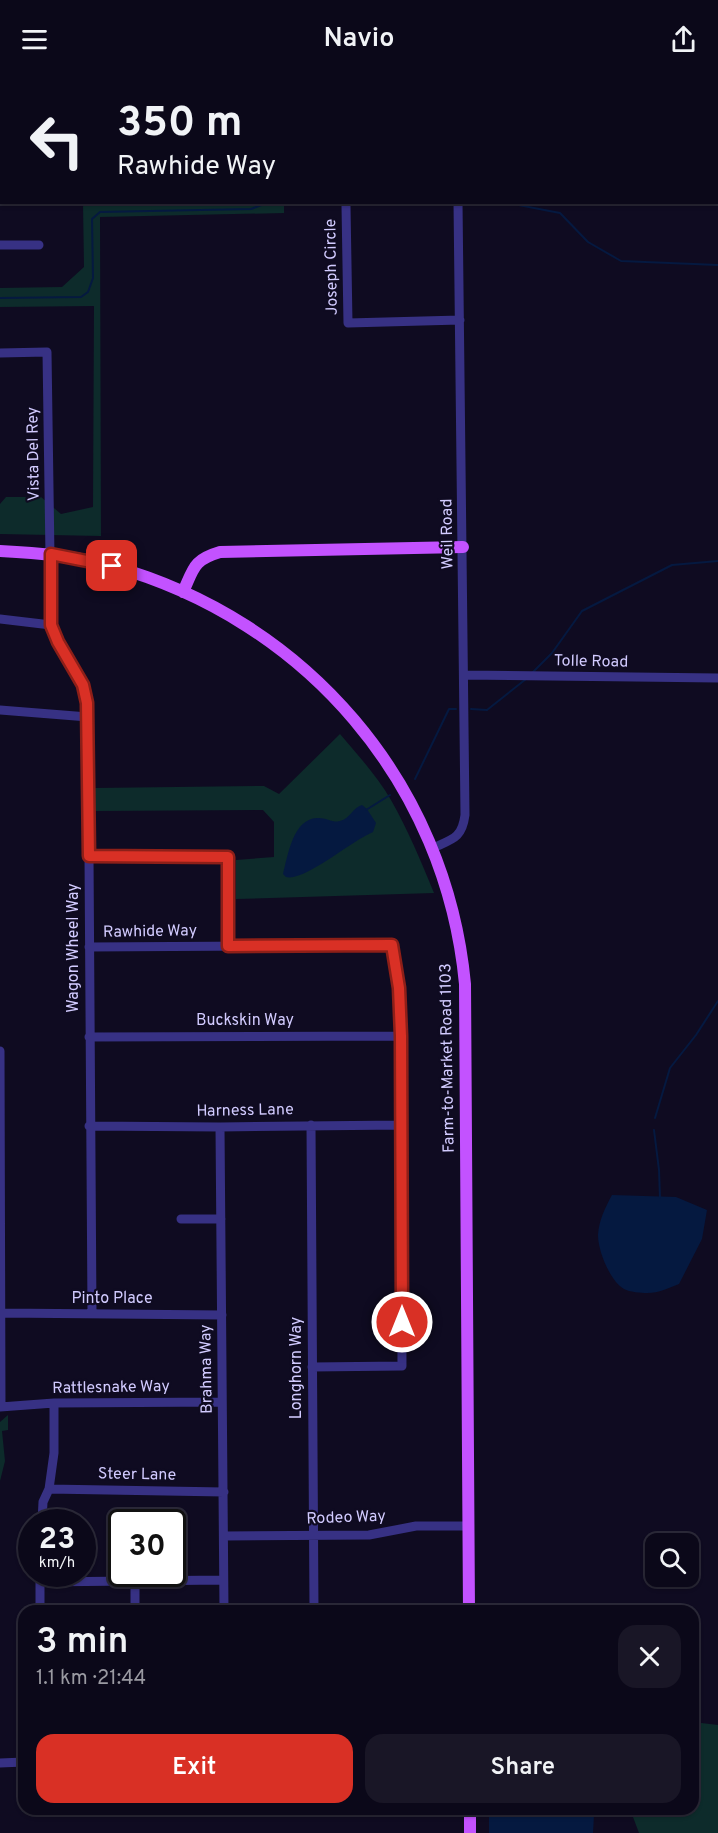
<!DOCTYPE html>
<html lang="en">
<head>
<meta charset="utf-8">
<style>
	body { margin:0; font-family:Overpass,sans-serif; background:#191626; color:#f1f3f6; height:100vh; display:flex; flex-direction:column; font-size:22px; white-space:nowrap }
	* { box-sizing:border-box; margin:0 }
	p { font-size:20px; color:#9a9aa2 }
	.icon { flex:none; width:33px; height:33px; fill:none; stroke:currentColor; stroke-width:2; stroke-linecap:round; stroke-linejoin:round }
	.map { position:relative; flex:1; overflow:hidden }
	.sheet { position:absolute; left:18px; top:1527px; width:681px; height:210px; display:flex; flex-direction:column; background:#0b0819; border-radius:18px; box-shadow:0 2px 4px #0004,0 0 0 2px #2b2938 }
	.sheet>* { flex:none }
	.top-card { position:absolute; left:0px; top:0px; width:718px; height:126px; box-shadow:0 2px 4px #0004,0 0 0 2px #2b2938; background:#0b0819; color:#f1f3f6; overflow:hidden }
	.controls { position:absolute; left:645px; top:1455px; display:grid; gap:12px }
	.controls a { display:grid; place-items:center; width:54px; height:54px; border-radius:12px; background:#0b0819; box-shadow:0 2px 4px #0004,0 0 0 2px #2b2938; font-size:30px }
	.speed { position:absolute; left:18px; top:1431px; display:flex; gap:12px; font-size:30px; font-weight:700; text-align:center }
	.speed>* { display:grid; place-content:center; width:78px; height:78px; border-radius:50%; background:#0b0819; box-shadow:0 2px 4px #0004,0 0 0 2px #2b2938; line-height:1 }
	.speed small { font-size:15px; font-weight:400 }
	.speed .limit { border:3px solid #111; border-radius:9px; background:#fff; color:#111 }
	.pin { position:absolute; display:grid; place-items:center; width:51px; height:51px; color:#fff; margin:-26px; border-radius:12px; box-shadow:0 3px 9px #0006 }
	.me { position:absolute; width:66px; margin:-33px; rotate:0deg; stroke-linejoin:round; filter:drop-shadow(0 0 4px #0008) }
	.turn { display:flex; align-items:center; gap:21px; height:126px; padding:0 18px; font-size:27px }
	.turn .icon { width:78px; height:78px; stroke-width:2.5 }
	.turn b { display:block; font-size:42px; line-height:51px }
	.round { display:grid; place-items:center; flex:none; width:63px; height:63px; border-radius:18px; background:#191626 }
	.overview { display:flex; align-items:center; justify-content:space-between; height:102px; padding:0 18px }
	h1 { font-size:36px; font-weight:600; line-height:45px }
	.button { display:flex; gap:12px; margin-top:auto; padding:12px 18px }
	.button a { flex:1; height:69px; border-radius:18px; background:#d93025; color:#fff; font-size:24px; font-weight:600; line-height:69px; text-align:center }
	.button a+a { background:#191626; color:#f1f3f6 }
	header { display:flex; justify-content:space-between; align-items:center; height:78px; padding:0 18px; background:#0b0819; font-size:27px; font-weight:600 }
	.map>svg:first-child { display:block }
	.green { fill:#0d2b2b }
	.water { fill:#051940 }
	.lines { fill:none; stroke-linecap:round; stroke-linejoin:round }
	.stream { stroke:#051940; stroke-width:2 }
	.minor { stroke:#373184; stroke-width:9 }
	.major { stroke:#c352ff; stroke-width:12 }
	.route-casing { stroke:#8d1f18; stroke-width:15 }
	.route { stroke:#d93025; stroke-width:10 }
	.labels { text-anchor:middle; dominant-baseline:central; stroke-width:4.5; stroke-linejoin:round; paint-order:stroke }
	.street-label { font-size:16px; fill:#d2cbff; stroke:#0f0b21 }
</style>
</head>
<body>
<header><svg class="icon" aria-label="menu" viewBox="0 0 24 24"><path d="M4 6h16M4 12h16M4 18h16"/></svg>Navio<svg class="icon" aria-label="share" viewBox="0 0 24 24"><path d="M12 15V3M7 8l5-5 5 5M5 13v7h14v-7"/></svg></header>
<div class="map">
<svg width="718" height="1755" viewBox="0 0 718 1755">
	<rect width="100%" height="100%" fill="#0f0b21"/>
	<path class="green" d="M 83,125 L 284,125 L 284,135 L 100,139 L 101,458 L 0,456 L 0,426 L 6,419 L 41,419 L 61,436 L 93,429 L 94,228 L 0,229 L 0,210 L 62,209 L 84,189 Z
		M 340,656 C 358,677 377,698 391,722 C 408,752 421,783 434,815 L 236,821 L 236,782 L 274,779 L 274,744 L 263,732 L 95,733 L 95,710 L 264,708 L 279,716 Z
		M 8,1337 L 8,1352 L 2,1353 L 5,1383 L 0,1403 L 0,1344 Z
		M 693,1644 L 718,1647 L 718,1755 L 639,1755 L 630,1731 L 693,1731 Z"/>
	<path class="water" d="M 362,727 L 367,731 L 376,745 L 373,754 C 351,763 304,804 286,799 L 283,796 C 288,777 293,741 317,740 C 325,739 333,745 340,743 C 350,741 352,730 362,727 Z
		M 612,1117 L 676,1119 L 707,1132 L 702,1161 L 679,1206 C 669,1210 659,1215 647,1215 C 642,1215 629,1214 624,1211 C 610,1203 598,1173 598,1157 C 599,1142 605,1130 612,1117 Z
		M 489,1736 L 594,1737 L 593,1755 L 489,1755 Z"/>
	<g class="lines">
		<path class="stream" d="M 503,124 L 560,135 L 588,164 L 621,183 L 718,187
			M 0,220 L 81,219 L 88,214 L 93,200 L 92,141 L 100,134 L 251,131 L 269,124
			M 532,595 L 552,575 L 582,533 L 672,487 L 718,483
			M 471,631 L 487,632 L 526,601
			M 415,701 L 449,631 L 456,631
			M 366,732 L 390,717
			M 655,1040 L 670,990 L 696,957 L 718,923
			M 654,1052 L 659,1092 L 660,1120"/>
		<path class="minor" d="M 230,0 L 230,2
			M 457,0 L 457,2
			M 84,2 L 84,0
			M 346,128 L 348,245 L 460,242
			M 0,167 L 39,167
			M 0,275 L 47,274 L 51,547 C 62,574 80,597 88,625 L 92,1236
			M 0,541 L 51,547
			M 464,597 L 718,600
			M 0,632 L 88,639
			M 433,770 C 453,761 462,760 465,737 L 458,124
			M 89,778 L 228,779 L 228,868
			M 89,869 L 392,867 L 399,910 L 401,958 L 402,1288 L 312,1289
			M 89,959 L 401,958
			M 0,973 L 1,1329
			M 311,1047 L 314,1533
			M 89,1048 L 220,1049 L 401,1047
			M 220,1049 L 224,1533
			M 181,1141 L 221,1141
			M 2,1235 L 222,1237
			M 0,1329 L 54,1325 L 222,1324
			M 49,1411 L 224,1414
			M 42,1444 L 43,1424 L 49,1411 L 54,1375 L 54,1325
			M 224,1458 L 369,1457 L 416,1448 L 469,1448
			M 40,1496 L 40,1533
			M 40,1504 L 223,1502
			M 135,1533 L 135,1503
			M 0,1685 L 24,1684"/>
		<path class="major" d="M 0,473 C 38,475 76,478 112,488 C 306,542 446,705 465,906 L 469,1533
			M 183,514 C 194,490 193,482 220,474 L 463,469
			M 470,1755 L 470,1731"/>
	</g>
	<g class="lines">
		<defs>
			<path id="route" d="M 112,488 L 51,476 L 51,547 L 58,564 L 83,607 L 87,625 L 89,778 L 228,779 L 228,868 L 392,867 L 399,910 L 401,958 L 402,1244"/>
		</defs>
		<use href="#route" class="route-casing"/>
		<use href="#route" class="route"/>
	</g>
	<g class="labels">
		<g class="street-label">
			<text transform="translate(332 189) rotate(-91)">Joseph Circle</text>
			<text transform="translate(34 376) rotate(-91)">Vista Del Rey</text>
			<text transform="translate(448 456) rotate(-91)">Weil Road</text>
			<text transform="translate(591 584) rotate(1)">Tolle Road</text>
			<text transform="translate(150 854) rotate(-1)">Rawhide Way</text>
			<text transform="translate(74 870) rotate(-90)">Wagon Wheel Way</text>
			<text x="245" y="943">Buckskin Way</text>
			<text transform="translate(448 980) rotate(-91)">Farm-to-Market Road 1103</text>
			<text transform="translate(245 1033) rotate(-1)">Harness Lane</text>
			<text x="112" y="1221">Pinto Place</text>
			<text transform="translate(297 1290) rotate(-90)">Longhorn Way</text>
			<text transform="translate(207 1291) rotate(-91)">Brahma Way</text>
			<text transform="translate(111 1310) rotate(-1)">Rattlesnake Way</text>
			<text transform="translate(137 1397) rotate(1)">Steer Lane</text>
			<text transform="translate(346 1440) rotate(-2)">Rodeo Way</text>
		</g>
	</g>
</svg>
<div class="controls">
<a><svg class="icon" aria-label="search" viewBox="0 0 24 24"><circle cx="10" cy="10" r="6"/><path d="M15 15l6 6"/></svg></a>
</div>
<div class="speed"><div>23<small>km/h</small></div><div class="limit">30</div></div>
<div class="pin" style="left:112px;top:488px;background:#d93025"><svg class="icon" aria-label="arrive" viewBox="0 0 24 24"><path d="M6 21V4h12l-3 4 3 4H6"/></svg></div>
<svg class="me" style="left:402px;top:1244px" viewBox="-20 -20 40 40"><circle r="17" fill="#d93025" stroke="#fff" stroke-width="3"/><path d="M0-11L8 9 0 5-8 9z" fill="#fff"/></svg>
<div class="top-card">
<div class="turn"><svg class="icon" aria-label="left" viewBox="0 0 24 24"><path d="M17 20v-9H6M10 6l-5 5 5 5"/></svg><div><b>350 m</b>Rawhide Way</div></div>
</div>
<section class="sheet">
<div class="overview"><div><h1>3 min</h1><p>1.1 km · 21:44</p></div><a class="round"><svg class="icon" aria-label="close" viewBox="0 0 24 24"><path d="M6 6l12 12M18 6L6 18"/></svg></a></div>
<div class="button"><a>Exit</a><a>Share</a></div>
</section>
</div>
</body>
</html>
